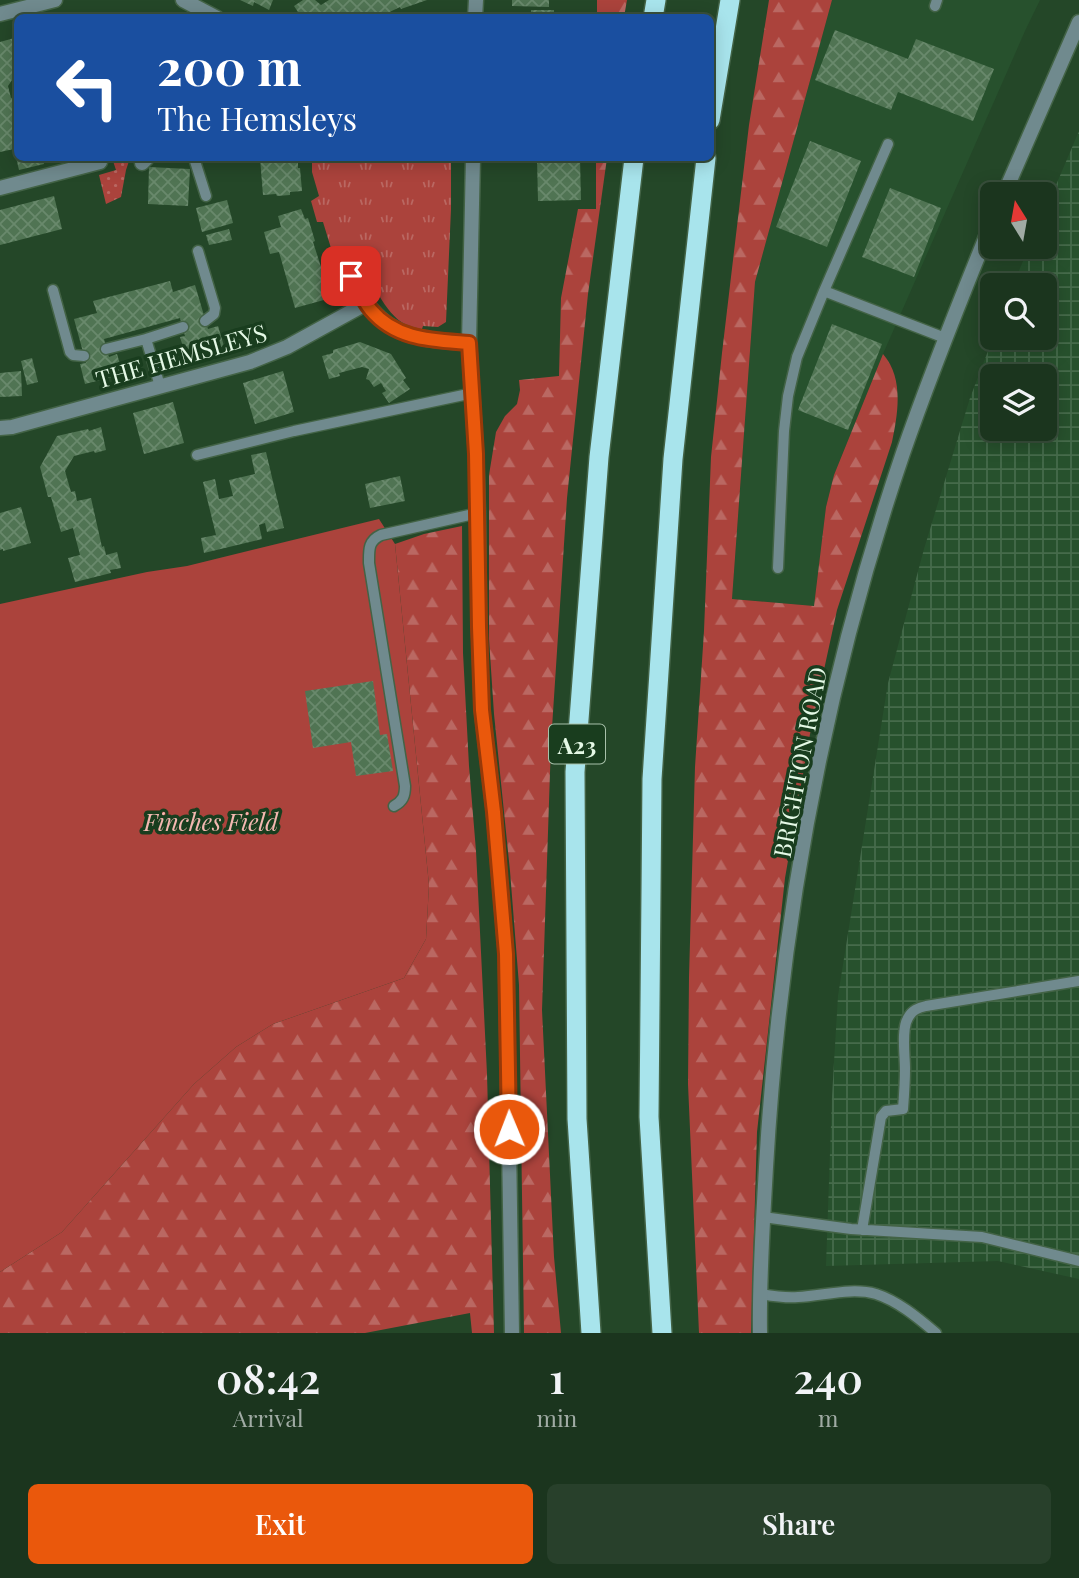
<!DOCTYPE html>
<html lang="en">
<head>
<meta charset="utf-8">
<style>
	body { margin:0; font-family:"Playfair Display",serif; background:#28402b; color:#f1f3f6; height:100vh; display:flex; flex-direction:column; font-size:26px; white-space:nowrap }
	* { box-sizing:border-box; margin:0 }
	p { font-size:23px; color:#a0aba4 }
	.icon { flex:none; width:38px; height:38px; fill:none; stroke:currentColor; stroke-width:2; stroke-linecap:round; stroke-linejoin:round }
	.map { position:relative; height:1333px; overflow:hidden }
	.sheet { display:flex; flex-direction:column; background:#1b351e; flex:1 }
	.sheet>* { flex:none }
	.hud { position:absolute; left:14px; top:14px; width:700px; height:147px; border-radius:10px; box-shadow:0 4px 18px #0003,0 0 0 2px #39503c; background:#1a4fa0; color:#fff; overflow:hidden }
	.needle { width:46px; rotate:349deg }
	.fabs { position:absolute; left:980px; top:182px; display:grid; gap:14px }
	.fabs a { display:grid; place-items:center; width:77px; height:77px; border-radius:10px; background:#1b351e; box-shadow:0 4px 18px #0003,0 0 0 2px #39503c; font-size:35px }
	.pin { position:absolute; display:grid; place-items:center; width:60px; height:60px; color:#fff; margin:-30px; border-radius:14px; box-shadow:0 4px 10px #0006 }
	.me { position:absolute; width:77px; margin:-38px; rotate:359deg; stroke-linejoin:round; filter:drop-shadow(0 0 5px #0008) }
	.turn { display:flex; align-items:center; gap:24px; height:147px; padding:0 28px; font-size:32px }
	.turn .icon { width:91px; height:91px; stroke-width:2.5 }
	.turn b { display:block; font-size:49px; line-height:60px }
	.eta { display:flex; justify-content:space-evenly; align-items:center; height:119px; text-align:center }
	.eta b { font-size:42px; font-weight:600; line-height:49px }
	.cta { display:flex; gap:14px; margin-top:auto; padding:14px 28px }
	.cta a { flex:1; height:80px; border-radius:10px; background:#ea580c; color:#fff; font-size:28px; font-weight:600; line-height:80px; text-align:center }
	.cta a+a { background:#28402b; color:#f1f3f6 }
	.map>svg:first-child { display:block }
	.built { fill:#27512d }
	.industrial { fill:url(#industrial-grid); fill-rule:evenodd }
	.grass { fill:url(#grass-tufts) }
	.forest { fill:url(#forest-firs) }
	.park { fill:#ab433c }
	.garden { fill:url(#garden-dots) }
	.building { fill:url(#building-cross-hatch) }
	.lines { fill:none; stroke-linecap:round; stroke-linejoin:round }
	.service-casing { stroke:#436346; stroke-width:13 }
	.minor-casing { stroke:#436346; stroke-width:17 }
	.tertiary-casing { stroke:#436346; stroke-width:17 }
	.trunk-casing { stroke:#436346; stroke-width:22 }
	.service { stroke:#708a8e; stroke-width:10 }
	.minor { stroke:#708a8e; stroke-width:14 }
	.tertiary { stroke:#708a8e; stroke-width:14 }
	.trunk { stroke:#a8e4ec; stroke-width:19 }
	.route-casing { stroke:#983908; stroke-width:18 }
	.route { stroke:#ea580c; stroke-width:12 }
	.labels { text-anchor:middle; dominant-baseline:central; stroke-width:7; stroke-linejoin:round; paint-order:stroke }
	.shield { fill:#193d1e; stroke:#a8c1aa; stroke-width:2 }
	.shield-label { font-size:23px; font-weight:bold; fill:#e5f9e6 }
	.street-label { font-size:24px; fill:#e5f9e6; stroke:#193d1e }
	.park-label { font-size:24px; font-style:italic; fill:#f4b8b1; stroke:#193d1e }
</style>
</head>
<body>
<div class="map">
<svg width="1079" height="1333" viewBox="0 0 1079 1333">
	<defs>
		<pattern id="industrial-grid" width="8" height="8" patternUnits="userSpaceOnUse" patternTransform="scale(1.75)"><rect width="8" height="8" fill="#27512d"/><path d="M0 4h8M4 0v8" fill="none" stroke="#466b4b"/></pattern>
		<pattern id="grass-tufts" width="24" height="20" patternUnits="userSpaceOnUse" patternTransform="scale(1.75)"><rect width="24" height="20" fill="#ab433c"/><path d="M3 7l-1-3M5 7V3M7 7l1-3M15 17l-1-3M17 17v-4M19 17l1-3" fill="none" stroke="#ba6862"/></pattern>
		<pattern id="forest-firs" width="22" height="20" patternUnits="userSpaceOnUse" patternTransform="scale(1.75)"><rect width="22" height="20" fill="#ab433c"/><path d="M5 1l3.5 6h-7zM16 11l3.5 6h-7z" fill="#ba6862"/></pattern>
		<pattern id="garden-dots" width="8" height="8" patternUnits="userSpaceOnUse" patternTransform="scale(1.75)"><rect width="8" height="8" fill="#ab433c"/><path d="M2 2h.1M6 6h.1" fill="none" stroke="#ba6862" stroke-width="1.8" stroke-linecap="round"/></pattern>
		<pattern id="building-cross-hatch" width="8" height="8" patternUnits="userSpaceOnUse" patternTransform="scale(1.75)"><rect width="8" height="8" fill="#507453"/><path d="M0 0l8 8M0 8l8-8" fill="none" stroke="#69896c"/></pattern>
	</defs>
	<rect width="100%" height="100%" fill="#244728"/>
	<path class="built" d="M 832,0 L 1040,0 L 1025,31 L 883,354 L 834,475 L 826,507 L 814,606 L 732,599 L 755,282 Z"/>
	<path class="industrial" d="M 1079,131 L 1079,1279 L 998,1261 L 826,1266 L 832,1096 L 838,996 L 888,683 L 924,549 L 970,398 L 993,338 L 1045,338 L 1045,285 L 1013,285 L 1029,247 L 1045,247 L 1045,211 ZM 992,376 L 1045,376 L 1045,429 L 992,429 Z"/>
	<path class="grass" d="M 312,158 L 451,158 L 451,209 L 446,322 L 438,327 L 423,326 L 421,332 C 416,329 410,328 406,325 C 383,312 373,282 361,260 L 338,271 L 323,222 L 317,222 L 311,201 L 319,196 L 312,172 Z"/>
	<path class="forest" d="M 597,0 L 627,0 L 624,17 L 597,17 Z
		M 769,0 L 832,0 L 755,282 L 732,599 L 814,606 L 826,507 L 834,475 L 883,354 C 904,378 898,413 892,442 L 837,610 L 810,734 L 785,878 L 757,1132 L 751,1333 L 699,1333 L 688,1084 L 689,977 L 695,767 L 704,631 L 711,457 L 722,353 L 749,125 Z
		M 596,158 L 607,158 L 588,294 L 567,498 L 551,743 L 542,1010 L 554,1257 L 561,1333 L 524,1333 L 519,985 L 510,871 L 494,714 L 489,639 L 489,475 L 496,432 L 505,416 L 517,404 L 520,390 L 519,380 L 559,376 L 561,298 L 578,209 L 596,209 Z
		M 462,526 L 463,653 L 469,766 L 476,851 L 487,1074 L 494,1333 L 472,1333 L 470,1313 L 365,1333 L 0,1333 L 0,1272 L 62,1232 L 194,1084 L 236,1047 L 273,1024 L 404,978 L 426,939 L 429,885 L 395,544 L 424,534 Z"/>
	<path class="park" d="M 379,519 L 395,544 L 429,885 L 426,939 L 404,978 L 273,1024 L 236,1047 L 194,1084 L 62,1232 L 0,1272 L 0,604 L 147,572 L 187,566 Z"/>
	<path class="garden" d="M 112,158 L 130,158 L 126,170 L 121,197 L 106,204 L 99,175 L 116,170 Z"/>
	<path class="building" d="M 240,0 L 273,0 L 269,10 L 254,2 L 253,6 Z
		M 303,0 L 315,0 L 321,5 L 329,0 L 427,0 L 401,9 L 400,7 L 377,18 L 302,18 L 294,6 Z
		M 512,0 L 549,0 L 549,7 L 512,6 Z
		M 531,10 L 554,10 L 554,18 L 531,18 Z
		M 835,30 L 908,59 L 916,39 L 994,69 L 973,121 L 898,92 L 891,110 L 815,80 Z
		M 18,37 L 18,71 L 8,86 L 11,98 L 18,96 L 18,158 L 43,158 L 44,164 L 19,170 L 14,149 L 0,152 L 0,42 Z
		M 810,141 L 861,161 L 827,247 L 776,227 Z
		M 260,158 L 298,158 L 298,168 L 300,168 L 302,191 L 290,192 L 290,195 L 277,196 L 276,194 L 263,195 Z
		M 537,158 L 580,158 L 581,200 L 538,201 Z
		M 149,167 L 190,169 L 188,206 L 148,204 Z
		M 890,188 L 941,208 L 914,277 L 862,257 Z
		M 54,196 L 62,229 L 0,245 L 0,210 Z
		M 227,200 L 233,223 L 202,232 L 196,208 Z
		M 301,209 L 305,219 L 308,218 L 315,241 L 313,242 L 331,298 L 295,308 L 279,252 L 270,254 L 264,232 L 281,227 L 278,216 Z
		M 229,229 L 232,240 L 209,245 L 206,235 Z
		M 170,281 L 173,292 L 195,285 L 208,329 L 218,326 L 224,346 L 186,357 L 180,337 L 185,336 L 180,318 L 104,339 L 109,357 L 117,354 L 123,374 L 85,384 L 80,364 L 86,363 L 74,319 L 97,313 L 93,301 Z
		M 832,324 L 882,344 L 848,430 L 798,410 Z
		M 360,342 L 391,354 L 406,378 L 403,380 L 410,389 L 389,403 L 382,393 L 386,391 L 381,383 L 374,387 L 369,380 L 366,379 L 369,369 L 362,367 L 339,373 L 340,376 L 329,379 L 322,356 L 333,353 L 333,350 Z
		M 32,358 L 38,382 L 27,385 L 21,361 Z
		M 21,371 L 22,396 L 0,397 L 0,373 Z
		M 283,371 L 294,412 L 255,424 L 243,383 Z
		M 173,402 L 184,443 L 144,454 L 133,413 Z
		M 101,427 L 106,450 L 95,453 L 94,451 L 74,456 L 65,471 L 71,492 L 75,491 L 77,501 L 91,498 L 102,547 L 104,546 L 106,555 L 117,552 L 121,568 L 110,570 L 111,573 L 75,582 L 68,558 L 80,555 L 73,528 L 61,532 L 51,497 L 48,497 L 40,467 L 57,436 L 88,429 L 89,431 Z
		M 266,452 L 284,528 L 267,532 L 265,523 L 259,525 L 262,539 L 204,553 L 201,538 L 216,535 L 203,482 L 215,479 L 219,499 L 233,496 L 229,480 L 255,474 L 251,455 Z
		M 400,476 L 405,501 L 370,508 L 365,484 Z
		M 21,507 L 31,543 L 3,551 L 3,549 L 0,550 L 0,513 Z
		M 373,681 L 380,735 L 387,734 L 393,771 L 356,776 L 351,742 L 313,748 L 305,691 Z"/>
	<g class="lines">
		<defs>
			<path id="service" d="M 935,6 L 937,0
				M 194,158 L 206,196
				M 198,251 L 215,308 L 214,314 L 205,321
				M 53,290 L 70,352 L 73,355 L 84,356
				M 824,291 L 888,144
				M 146,339 L 183,327
				M 106,349 L 146,339 L 160,386
				M 197,455 L 294,431 L 473,393
				M 778,568 L 784,431 L 788,396 L 797,357 L 824,291 L 945,338
				M 394,806 C 403,801 405,796 405,786 L 369,563 C 369,550 368,541 381,535 L 478,513
				M 763,1217 L 851,1229 L 982,1237 L 1079,1261
				M 862,1230 L 881,1117 L 886,1111 L 903,1109 C 904,1096 905,1082 905,1069 C 905,1055 901,1029 908,1018 C 912,1010 918,1008 926,1006 L 1079,981
				M 760,1294 C 772,1296 785,1298 798,1297 C 823,1296 851,1287 876,1294 C 898,1301 918,1318 936,1333"/>
			<path id="minor" d="M 183,0 L 217,18
				M 0,14 L 55,0
				M 475,18 L 476,0
				M 473,158 L 469,343 L 476,454 L 478,513 L 479,627 L 482,711 L 494,812 L 506,954 L 512,1333
				M 142,163 L 147,158
				M 0,188 L 100,162
				M 351,276 L 367,303
				M 0,428 L 12,427 L 250,362 L 287,347 L 367,303 C 391,339 429,340 469,343"/>
			<path id="tertiary" d="M 1004,194 L 1079,22
				M 760,1333 C 759,1277 763,1222 766,1167 C 780,925 825,682 903,453 C 930,375 961,298 992,222"/>
			<path id="trunk" d="M 653,18 L 656,0
				M 710,120 L 730,0
				M 591,1333 L 577,1119 L 575,772 L 599,457 L 634,158
				M 662,1333 L 649,1117 L 652,779 L 673,459 L 706,158"/>
		</defs>
		<use href="#service" class="service-casing"/>
		<use href="#minor" class="minor-casing"/>
		<use href="#tertiary" class="tertiary-casing"/>
		<use href="#trunk" class="trunk-casing"/>
		<use href="#service" class="service"/>
		<use href="#minor" class="minor"/>
		<use href="#tertiary" class="tertiary"/>
		<use href="#trunk" class="trunk"/>
	</g>
	<g class="lines">
		<defs>
			<path id="route" d="M 351,276 C 357,287 363,300 371,310 C 396,340 433,340 469,343 L 476,454 L 479,627 L 482,710 L 494,812 L 506,954 L 509,1129"/>
		</defs>
		<use href="#route" class="route-casing"/>
		<use href="#route" class="route"/>
	</g>
	<g class="labels">
		<rect class="shield" x="549" y="724.5" width="56" height="39" rx="5"/>
		<g class="shield-label">
			<text x="577" y="744">A23</text>
		</g>
		<g class="street-label">
			<text transform="translate(181 355) rotate(-16)">THE HEMSLEYS</text>
			<text transform="translate(799 762) rotate(-79)">BRIGHTON ROAD</text>
		</g>
		<g class="park-label">
			<text x="211" y="821">Finches Field</text>
		</g>
	</g>
</svg>
<div class="fabs">
<a><svg class="needle" viewBox="-14 -14 28 28"><path d="M0-13l5 13h-10z" fill="#e53935"/><path d="M0 13l5-13h-10z" fill="#a0aba4"/></svg></a>
<a><svg class="icon" aria-label="search" viewBox="0 0 24 24"><circle cx="10" cy="10" r="6"/><path d="M15 15l6 6"/></svg></a>
<a><svg class="icon" aria-label="layers" viewBox="0 0 24 24"><path d="M12 4l9 5-9 5-9-5zM3 14l9 5 9-5"/></svg></a>
</div>
<div class="pin" style="left:351px;top:276px;background:#d93025"><svg class="icon" aria-label="arrive" viewBox="0 0 24 24"><path d="M6 21V4h12l-3 4 3 4H6"/></svg></div>
<svg class="me" style="left:509px;top:1129px" viewBox="-20 -20 40 40"><circle r="17" fill="#ea580c" stroke="#fff" stroke-width="3"/><path d="M0-11L8 9 0 5-8 9z" fill="#fff"/></svg>
<div class="hud">
<div class="turn"><svg class="icon" aria-label="left" viewBox="0 0 24 24"><path d="M17 20v-9H6M10 6l-5 5 5 5"/></svg><div><b>200 m</b>The Hemsleys</div></div>
</div>
</div>
<section class="sheet">
<div class="eta">
<div><b>08:42</b><p>Arrival</p></div>
<div><b>1</b><p>min</p></div>
<div><b>240</b><p>m</p></div>
</div>
<div class="cta"><a>Exit</a><a>Share</a></div>
</section>
</body>
</html>
